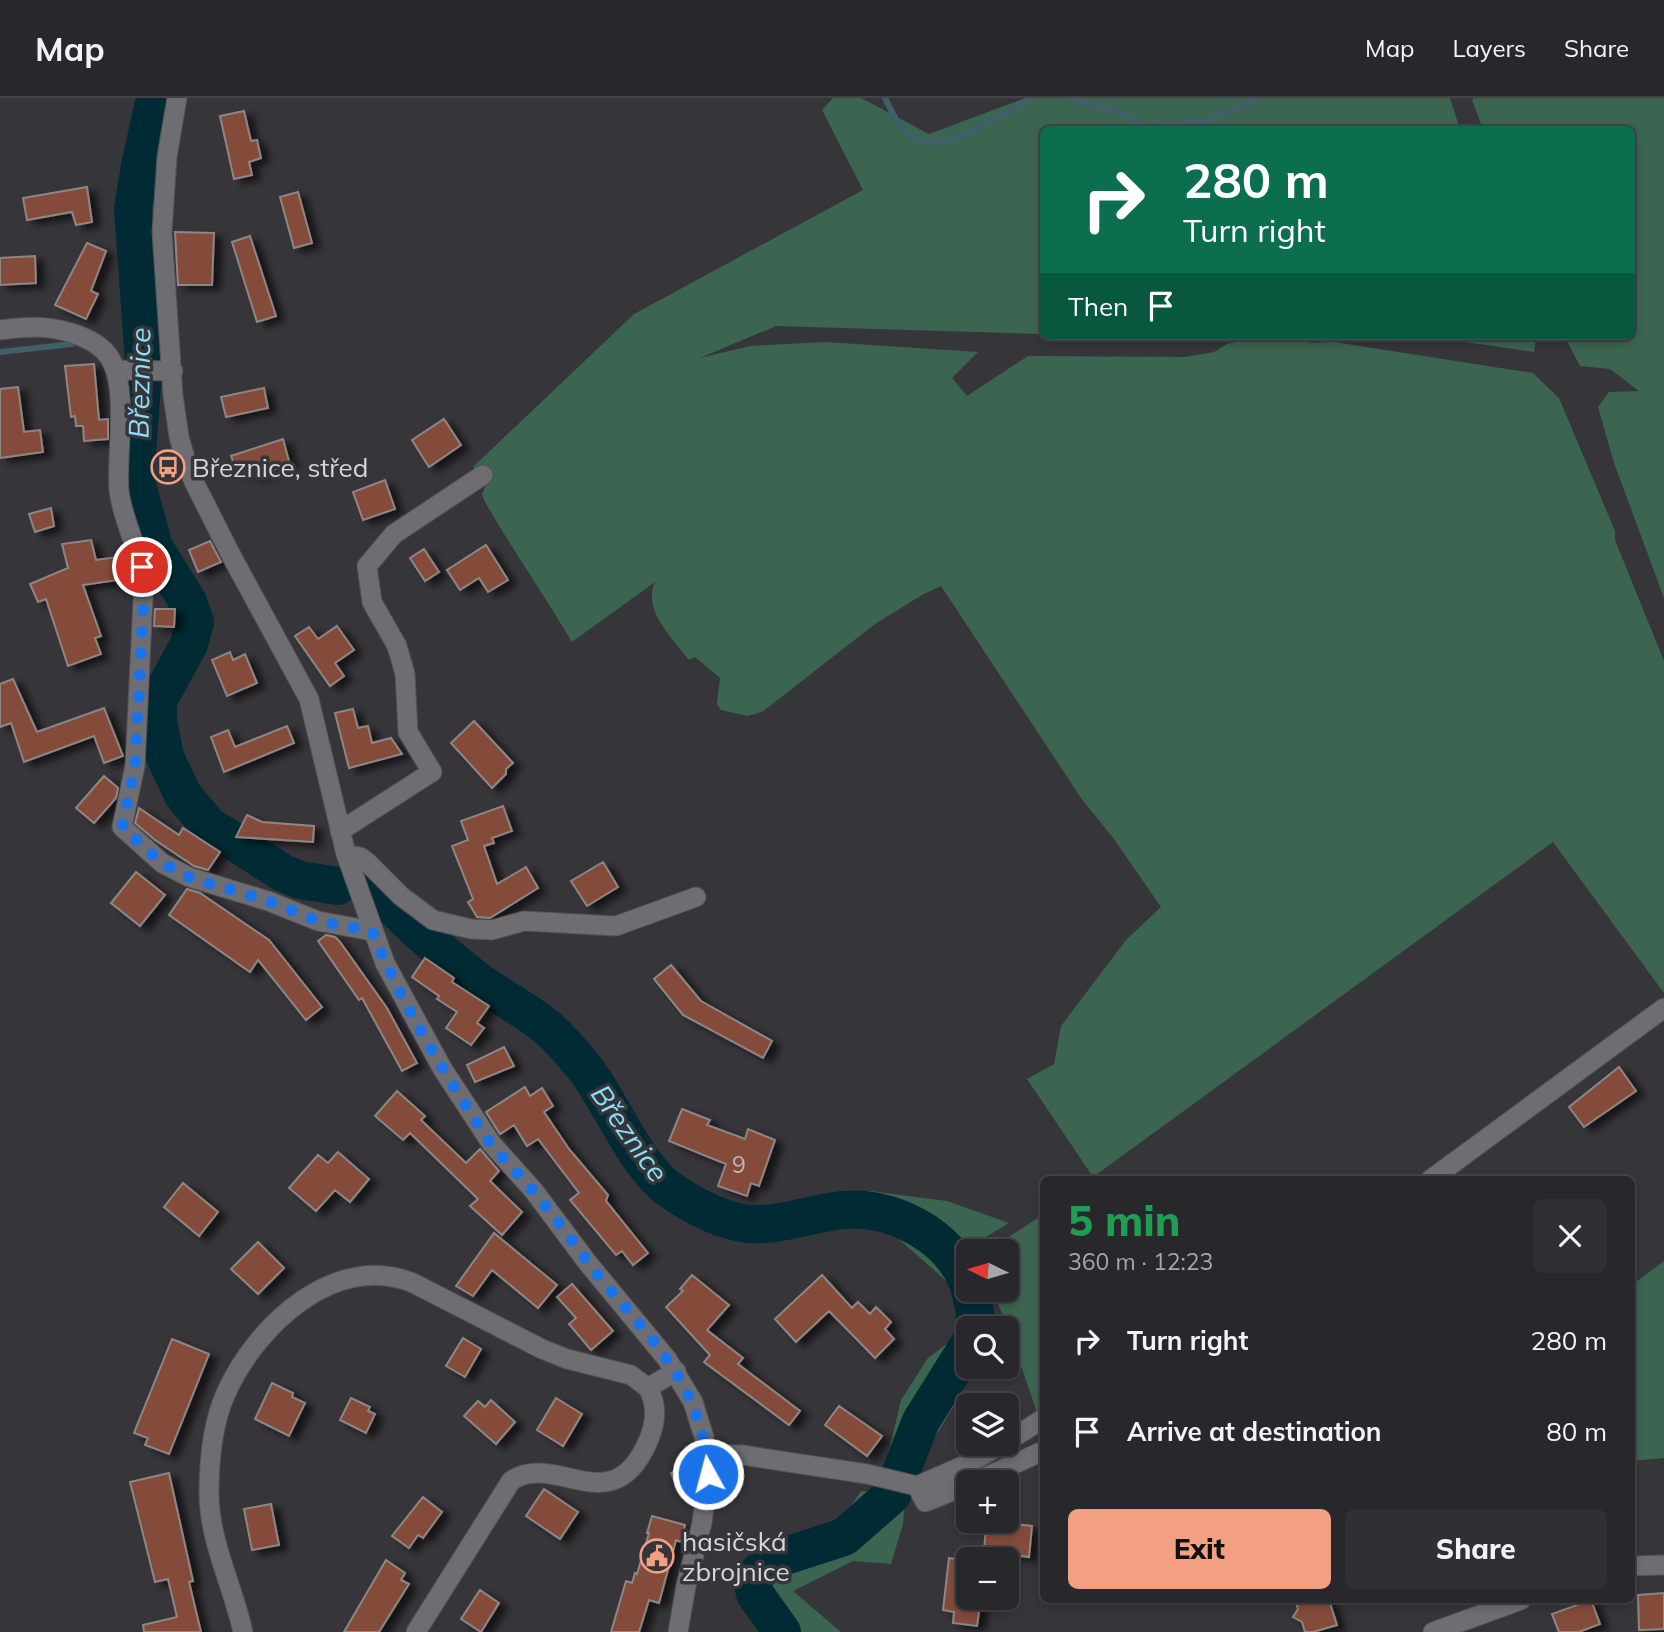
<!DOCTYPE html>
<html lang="en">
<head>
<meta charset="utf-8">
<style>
	body { margin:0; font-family:Mulish,sans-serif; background:#303034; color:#f1f3f6; height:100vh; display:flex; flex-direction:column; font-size:26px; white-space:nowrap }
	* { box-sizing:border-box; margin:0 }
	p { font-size:23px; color:#a5a6a9 }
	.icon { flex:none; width:38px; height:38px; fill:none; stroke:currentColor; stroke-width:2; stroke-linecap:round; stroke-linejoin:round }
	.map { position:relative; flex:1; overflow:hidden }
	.details { position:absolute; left:1040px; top:1078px; width:595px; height:427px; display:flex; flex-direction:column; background:#28282c; border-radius:10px; box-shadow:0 4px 10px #0003,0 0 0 2px #444448 }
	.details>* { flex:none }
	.top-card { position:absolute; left:1040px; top:28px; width:595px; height:214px; border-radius:10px; box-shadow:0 4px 10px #0003,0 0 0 2px #444448; background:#0b6e4f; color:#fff; overflow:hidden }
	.needle { width:46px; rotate:275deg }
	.buttons { position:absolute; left:956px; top:1141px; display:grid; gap:14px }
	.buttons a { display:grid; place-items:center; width:63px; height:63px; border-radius:10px; background:#28282c; box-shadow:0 4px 10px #0003,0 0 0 2px #444448; font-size:35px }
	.pin { position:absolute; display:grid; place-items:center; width:60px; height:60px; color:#fff; margin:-30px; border:4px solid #fff; border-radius:50%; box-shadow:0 2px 7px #0007 }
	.me { position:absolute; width:77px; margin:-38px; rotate:353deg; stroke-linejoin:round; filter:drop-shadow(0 0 5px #0008) }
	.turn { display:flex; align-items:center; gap:24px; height:147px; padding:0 28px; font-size:32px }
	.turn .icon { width:91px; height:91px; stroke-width:2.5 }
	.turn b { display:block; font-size:49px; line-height:60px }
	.then { display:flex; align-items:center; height:66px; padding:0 28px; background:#0003; gap:14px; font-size:26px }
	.round { display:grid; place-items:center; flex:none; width:74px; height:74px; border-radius:10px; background:#303034 }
	.overview { display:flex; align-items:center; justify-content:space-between; height:119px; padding:0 28px }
	h1 { font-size:42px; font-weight:800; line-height:52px; color:#1e9e55 }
	.primary-button { display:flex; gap:14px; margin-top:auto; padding:14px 28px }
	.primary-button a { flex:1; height:80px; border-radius:10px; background:#f2a081; color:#111; font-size:28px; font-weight:800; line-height:80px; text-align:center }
	.primary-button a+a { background:#303034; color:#f1f3f6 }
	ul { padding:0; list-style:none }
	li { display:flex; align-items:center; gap:21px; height:91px; padding:0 28px }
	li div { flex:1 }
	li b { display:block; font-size:26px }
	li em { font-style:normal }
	header { display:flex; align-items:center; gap:42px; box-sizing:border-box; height:98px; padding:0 35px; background:#28282c; border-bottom:2px solid #444448 }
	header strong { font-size:33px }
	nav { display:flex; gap:38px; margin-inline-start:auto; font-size:24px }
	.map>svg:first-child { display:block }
	.green { fill:#3b6550 }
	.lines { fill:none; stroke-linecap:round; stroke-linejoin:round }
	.stream { stroke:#405f66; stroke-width:6 }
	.river { stroke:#002b35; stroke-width:38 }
	.building { fill:#844b3b; stroke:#8d8684; stroke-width:2; filter:url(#shadow) }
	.minor-casing { stroke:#525155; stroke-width:21 }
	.minor { stroke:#6e6d72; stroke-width:19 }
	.route { stroke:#1a73e8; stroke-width:12; stroke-dasharray:0 21.6 }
	.labels { text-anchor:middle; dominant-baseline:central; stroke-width:7; stroke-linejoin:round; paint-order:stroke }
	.number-label { font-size:23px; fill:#c2b4b2 }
	.poi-label { font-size:26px; fill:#d7d7da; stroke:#36353a; text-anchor:start }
	.water-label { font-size:28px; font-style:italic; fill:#8ae0f8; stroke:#36353a }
</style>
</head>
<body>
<header>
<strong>Map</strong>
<nav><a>Map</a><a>Layers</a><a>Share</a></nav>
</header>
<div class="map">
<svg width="1664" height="1534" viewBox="0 0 1664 1534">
	<defs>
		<filter id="shadow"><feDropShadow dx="8" dy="4.5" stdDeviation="3.5" flood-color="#0009"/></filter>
	</defs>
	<rect width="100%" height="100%" fill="#36353a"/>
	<path class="green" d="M 833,0 L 861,0 L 929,36 L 1025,0 L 1450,0 L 1460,31 L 1043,32 L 1043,236 L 776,228 L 700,260 L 750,248 L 825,244 L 978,254 L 952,280 L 967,298 L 1028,258 L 1185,259 L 1214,254 L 1227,246 L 1268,238 L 1312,245 L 1334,244 L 1533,275 L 1559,300 L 1615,433 L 1615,442 L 1664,563 L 1664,895 L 1553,744 L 1093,1079 L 1027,981 L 1054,966 L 1061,928 L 1126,842 L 1161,809 L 1114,741 L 1081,700 L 941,488 L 922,497 L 875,526 L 762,614 L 747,618 L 721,612 L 717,606 L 720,580 L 695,559 L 689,562 C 673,541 642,512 655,484 L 572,544 C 544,496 511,450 484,402 L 482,396 L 486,387 L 473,369 L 634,216 L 863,92 L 822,12 Z
		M 1474,0 L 1664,0 L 1664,500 L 1614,365 L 1598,309 L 1609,294 L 1639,293 L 1610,271 L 1580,268 L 1564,238 L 1631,238 L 1631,32 L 1483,31 L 1472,2 Z
		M 1424,238 L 1535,238 L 1536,240 L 1534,254 Z
		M 870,1093 L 947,1103 L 1009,1125 L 971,1148 L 972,1153 L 968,1153 L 968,1192 L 985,1192 L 986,1230 L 968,1230 L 968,1269 L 972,1269 L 961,1296 L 913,1376 L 885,1369 L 901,1302 L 928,1260 L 963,1234 L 951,1187 L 893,1136 L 848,1125 L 849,1099 Z
		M 1041,1118 L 1043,1314 L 1038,1317 L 1005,1222 L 992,1192 L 1006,1192 L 1006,1153 L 987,1153 Z
		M 1664,1163 L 1664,1360 L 1631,1363 L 1631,1188 Z
		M 861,1393 L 898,1397 L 905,1403 L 903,1426 L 891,1466 L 853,1463 L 793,1493 L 841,1534 L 765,1534 L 734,1489 L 742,1465 L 757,1452 L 833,1435 Z"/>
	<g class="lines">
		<path class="stream" d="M 885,0 C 891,11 898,29 908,37 C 936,63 1005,15 1032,0
			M 1068,0 L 1125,16 L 1145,29 L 1206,23 L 1259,0
			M 155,3 L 173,0
			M 128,253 L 144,263
			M 0,254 L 72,246"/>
		<path class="river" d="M 155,0 L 140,68 L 133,110 L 144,263 L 135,380 L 154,449 L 188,504 L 195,524 L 189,546 L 158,603 L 158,623 L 165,659 L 183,697 L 208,727 L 283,775 L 300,782 L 338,788
			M 367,791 C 387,799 400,817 416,831 C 434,848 453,863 473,879 C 495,896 521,909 543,926 C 558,937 571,954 583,968 C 613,1005 636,1072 676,1096 C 698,1110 722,1123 749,1126 C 781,1128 812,1115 843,1112 C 892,1107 950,1138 968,1185
			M 970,1192 L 975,1214 L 974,1230
			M 782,1534 L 755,1496 L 753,1486 L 756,1477 L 770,1463 L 844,1439 L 892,1397 L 921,1323 L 968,1248"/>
	</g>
	<path class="building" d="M 244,13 L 251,43 L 257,42 L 261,60 L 249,64 L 252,77 L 234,81 L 220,18 Z
		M 87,89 L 92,124 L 76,127 L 72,114 L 27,122 L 23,100 Z
		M 298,94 L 312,145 L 294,150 L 280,99 Z
		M 175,134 L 214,135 L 212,187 L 178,187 Z
		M 250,138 L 276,218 L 257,224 L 232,144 Z
		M 87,145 L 106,153 L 91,193 L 98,196 L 86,221 L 55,207 Z
		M 35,158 L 36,185 L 0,187 L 0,160 Z
		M 94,266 L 99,322 L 108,321 L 108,341 L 84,343 L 83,328 L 76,328 L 75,318 L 71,319 L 65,268 Z
		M 18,289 L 24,334 L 40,332 L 43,354 L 0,360 L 0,291 Z
		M 264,290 L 268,310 L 226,319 L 221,299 Z
		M 444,321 L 461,347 L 429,369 L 412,342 Z
		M 283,341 L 290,367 L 253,378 L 251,371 L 237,375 L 231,358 Z
		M 385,382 L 395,411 L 363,422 L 353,394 Z
		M 51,410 L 54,428 L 35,434 L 29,416 Z
		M 91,442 L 96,462 L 125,458 L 131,480 L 83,487 L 101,538 L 95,540 L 101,556 L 68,568 L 46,501 L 38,504 L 30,486 L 68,470 L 62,446 Z
		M 210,443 L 221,464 L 198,474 L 189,452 Z
		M 486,447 L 508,482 L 488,494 L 479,480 L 460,492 L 447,472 Z
		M 424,451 L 439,474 L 425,483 L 410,460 Z
		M 155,511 L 175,511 L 174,529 L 154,528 Z
		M 337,528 L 354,552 L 335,565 L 344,578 L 330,588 L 295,538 L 309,529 L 318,541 Z
		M 230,554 L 233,562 L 245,556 L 257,585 L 227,598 L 212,562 Z
		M 13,581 L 37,634 L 104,610 L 123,658 L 104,665 L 94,638 L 24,664 L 11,625 L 0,629 L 0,586 Z
		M 353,611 L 358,630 L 368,628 L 372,645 L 391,640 L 402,656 L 349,670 L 335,615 Z
		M 474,623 L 513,665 L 506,671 L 506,676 L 492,690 L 451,645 Z
		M 287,628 L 294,645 L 224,674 L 211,639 L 228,632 L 235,649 Z
		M 104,678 L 118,690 L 116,700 L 94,725 L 76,710 Z
		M 503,708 L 512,733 L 492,740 L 494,745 L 484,748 L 497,786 L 526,769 L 538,790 L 490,820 L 477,819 L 468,804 L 473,801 L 452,748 L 468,742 L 461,723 Z
		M 139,710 L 179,737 L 183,730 L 220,754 L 208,772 L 194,768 L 155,742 L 135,725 Z
		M 247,717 L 262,724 L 314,728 L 313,744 L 236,739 Z
		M 603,764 L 618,789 L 587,808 L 571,783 Z
		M 136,774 L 165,797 L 140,828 L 111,805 Z
		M 187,791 L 200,795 L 269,842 L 322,909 L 306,922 L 258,862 L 250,874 L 169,817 Z
		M 326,837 L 335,839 L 340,844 L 387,910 L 417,965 L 402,973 L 362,900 L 359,902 L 318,843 Z
		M 425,860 L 454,880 L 452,884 L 489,908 L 477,925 L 484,930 L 471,947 L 446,930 L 457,914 L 437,901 L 439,898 L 412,879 Z
		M 671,867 L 701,903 L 772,943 L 763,960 L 683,917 L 654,881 Z
		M 504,949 L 514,968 L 475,984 L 467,967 Z
		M 1619,969 L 1636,993 L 1584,1029 L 1569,1009 Z
		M 525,989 L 530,998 L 542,990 L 553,1008 L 544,1014 L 569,1051 L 608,1097 L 606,1103 L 648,1155 L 633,1167 L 622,1153 L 616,1157 L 570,1102 L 579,1095 L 538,1041 L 527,1048 L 514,1027 L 500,1036 L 486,1014 Z
		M 397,993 L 425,1018 L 421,1022 L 466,1065 L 480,1051 L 499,1073 L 490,1083 L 522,1114 L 502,1137 L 470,1108 L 478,1101 L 410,1035 L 403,1042 L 375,1018 Z
		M 682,1011 L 710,1022 L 707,1027 L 745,1041 L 748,1031 L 775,1042 L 759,1088 L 751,1085 L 747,1098 L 718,1088 L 726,1066 L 669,1043 Z
		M 338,1054 L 369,1081 L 350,1104 L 335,1092 L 316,1113 L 289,1090 L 318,1057 L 328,1065 Z
		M 183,1085 L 218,1114 L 199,1138 L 164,1109 Z
		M 494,1135 L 557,1187 L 538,1210 L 492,1172 L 473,1198 L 456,1188 Z
		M 258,1144 L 284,1170 L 258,1196 L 231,1171 Z
		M 692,1177 L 729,1207 L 707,1232 L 743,1260 L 738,1266 L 800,1313 L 789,1327 L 704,1264 L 710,1257 L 666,1209 L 683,1193 L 680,1191 Z
		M 822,1177 L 852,1210 L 858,1204 L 870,1216 L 876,1209 L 891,1224 L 885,1231 L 894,1241 L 875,1260 L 829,1213 L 796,1244 L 775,1221 Z
		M 572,1186 L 613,1233 L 591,1252 L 569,1226 L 576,1220 L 557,1199 Z
		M 463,1240 L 481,1251 L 465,1279 L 446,1268 Z
		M 172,1241 L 209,1256 L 169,1356 L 145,1347 L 148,1340 L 134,1335 Z
		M 272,1285 L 293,1295 L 292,1299 L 305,1305 L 289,1338 L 255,1321 Z
		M 351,1300 L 370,1309 L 368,1313 L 375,1316 L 366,1335 L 340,1322 Z
		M 556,1300 L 582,1316 L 563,1348 L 537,1332 Z
		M 491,1302 L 515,1324 L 496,1346 L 464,1318 L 478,1303 L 485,1309 Z
		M 839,1308 L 882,1338 L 867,1358 L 825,1327 Z
		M 693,1365 L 695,1382 L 677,1390 L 671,1375 Z
		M 169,1375 L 193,1483 L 189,1484 L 201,1534 L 144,1534 L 143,1527 L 177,1519 L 168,1481 L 155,1484 L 130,1384 Z
		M 544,1391 L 578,1414 L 560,1441 L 526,1418 Z
		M 423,1399 L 442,1414 L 423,1440 L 418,1437 L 409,1450 L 392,1438 Z
		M 271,1406 L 279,1447 L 252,1452 L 244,1411 Z
		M 652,1418 L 685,1427 L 681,1444 L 676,1442 L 659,1505 L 649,1502 L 639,1534 L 611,1534 L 626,1483 L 632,1485 L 635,1475 L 637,1476 L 649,1435 L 647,1435 Z
		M 996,1424 L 1032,1428 L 1029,1459 L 984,1453 L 986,1429 L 995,1430 Z
		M 949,1460 L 968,1463 L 968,1500 L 981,1500 L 977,1528 L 953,1525 L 954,1514 L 943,1512 Z
		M 386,1462 L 405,1475 L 401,1482 L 409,1486 L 379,1534 L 344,1534 Z
		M 480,1492 L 499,1505 L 481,1534 L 461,1521 Z
		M 1664,1495 L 1664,1531 L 1639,1532 L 1638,1497 Z
		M 1295,1502 L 1329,1502 L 1337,1527 L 1313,1534 L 1305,1534 L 1302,1524 L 1293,1519 L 1298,1511 Z
		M 1591,1502 L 1600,1526 L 1579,1534 L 1559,1534 L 1552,1516 Z"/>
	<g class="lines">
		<defs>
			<path id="minor" d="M 177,0 L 167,59 L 162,134 L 173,297 L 179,339 L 185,360 L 194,384 L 232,459 L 309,601 L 346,756 L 385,865 L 442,970 L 491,1045 L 534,1093 L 587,1164 L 667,1261 L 693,1304 L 704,1339 L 708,1376 L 702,1425 L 686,1488 L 678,1534
				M 0,232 C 28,228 53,227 80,238 C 93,243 106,251 112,264 C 128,295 116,358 119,393 C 123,424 139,451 144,481 L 135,668 L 122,729 L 162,765 L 189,779 L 268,803 L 318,823 L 372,833
				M 115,272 L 173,273
				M 340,733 L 432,674 L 408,634 L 405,576 L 397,548 L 372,504 L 367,468 L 394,436 L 483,377
				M 346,756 L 360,759 L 367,764 L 401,798 L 433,822 L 471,831 L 492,832 L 524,823 L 616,828 L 696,799
				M 1430,1082 L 1664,910
				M 1006,1344 L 1043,1321
				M 707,1356 L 742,1357 L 867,1376 L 917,1388 L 965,1367 L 1003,1346
				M 975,1384 L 1043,1353
				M 917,1388 L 925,1404 L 968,1387
				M 1631,1468 L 1664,1467
				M 243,1534 C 233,1488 209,1443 209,1395 C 209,1363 213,1324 226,1295 C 256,1228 335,1153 413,1185 L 542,1251 L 567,1261 L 631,1277 L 648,1290 L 676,1273
				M 416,1534 L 511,1383 C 556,1352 613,1428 649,1341 C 656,1324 657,1306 648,1290
				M 1433,1534 L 1521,1502"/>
		</defs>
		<use href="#minor" class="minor-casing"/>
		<use href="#minor" class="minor"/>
	</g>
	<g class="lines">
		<path class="route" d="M 142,469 L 143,512 L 135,668 L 122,729 L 162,765 L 189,779 L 268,803 L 318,823 L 372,833 C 396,892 428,948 462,1001 C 472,1016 480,1032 491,1046 C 504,1062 520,1077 533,1093 C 557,1121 578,1152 601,1181 C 654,1244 703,1289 708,1376"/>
	</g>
	<defs>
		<symbol id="bus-ring" viewBox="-11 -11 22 22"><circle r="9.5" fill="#36353a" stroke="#f2a081" stroke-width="1.5"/><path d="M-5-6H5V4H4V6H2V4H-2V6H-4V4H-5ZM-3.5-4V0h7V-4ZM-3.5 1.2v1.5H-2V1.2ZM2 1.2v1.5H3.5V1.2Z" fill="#f2a081"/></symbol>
		<symbol id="civic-ring" viewBox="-11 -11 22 22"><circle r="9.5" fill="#36353a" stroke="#f2a081" stroke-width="1.5"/><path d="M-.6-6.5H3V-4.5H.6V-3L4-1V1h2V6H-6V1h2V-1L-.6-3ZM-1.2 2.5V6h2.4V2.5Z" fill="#f2a081"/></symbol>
	</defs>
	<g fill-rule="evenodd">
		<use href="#bus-ring" x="149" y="350" width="38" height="38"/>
		<use href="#civic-ring" x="638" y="1439" width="38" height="38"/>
	</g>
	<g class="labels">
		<g class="number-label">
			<text x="739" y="1066">9</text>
		</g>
		<g class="poi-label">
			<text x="192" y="369">Březnice, střed</text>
			<text x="682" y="1443">hasičská<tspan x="682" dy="30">zbrojnice</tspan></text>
		</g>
		<g class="water-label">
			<text transform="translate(139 285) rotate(-89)">Březnice</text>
			<text transform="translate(630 1035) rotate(55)">Březnice</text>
		</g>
	</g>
</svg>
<div class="buttons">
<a><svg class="needle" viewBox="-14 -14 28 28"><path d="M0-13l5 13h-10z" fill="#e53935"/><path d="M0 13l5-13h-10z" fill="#a5a6a9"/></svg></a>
<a><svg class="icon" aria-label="search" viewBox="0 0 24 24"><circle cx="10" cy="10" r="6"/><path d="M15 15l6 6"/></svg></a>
<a><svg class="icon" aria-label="layers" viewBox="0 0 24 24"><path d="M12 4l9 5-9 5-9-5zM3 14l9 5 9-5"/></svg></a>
<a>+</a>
<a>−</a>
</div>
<div class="pin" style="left:142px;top:469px;background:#d93025"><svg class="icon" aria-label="arrive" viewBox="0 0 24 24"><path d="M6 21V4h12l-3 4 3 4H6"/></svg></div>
<svg class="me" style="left:708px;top:1376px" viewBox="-20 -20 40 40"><circle r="17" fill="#1a73e8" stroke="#fff" stroke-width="3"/><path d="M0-11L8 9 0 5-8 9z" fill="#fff"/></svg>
<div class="top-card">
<div class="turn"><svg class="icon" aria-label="right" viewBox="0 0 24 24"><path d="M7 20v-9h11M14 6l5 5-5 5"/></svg><div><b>280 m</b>Turn right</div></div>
<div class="then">Then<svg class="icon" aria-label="arrive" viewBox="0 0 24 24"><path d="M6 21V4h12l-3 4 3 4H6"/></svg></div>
</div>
<section class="details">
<div class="overview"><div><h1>5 min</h1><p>360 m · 12:23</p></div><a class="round"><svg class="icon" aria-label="close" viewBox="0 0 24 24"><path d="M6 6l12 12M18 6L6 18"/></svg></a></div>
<ul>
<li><svg class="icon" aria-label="right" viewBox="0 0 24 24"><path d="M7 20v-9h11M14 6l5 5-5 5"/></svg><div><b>Turn right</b></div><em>280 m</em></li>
<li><svg class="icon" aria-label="arrive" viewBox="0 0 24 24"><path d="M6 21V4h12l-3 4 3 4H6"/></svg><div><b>Arrive at destination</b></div><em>80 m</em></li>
</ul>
<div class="primary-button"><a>Exit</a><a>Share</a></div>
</section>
</div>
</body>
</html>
